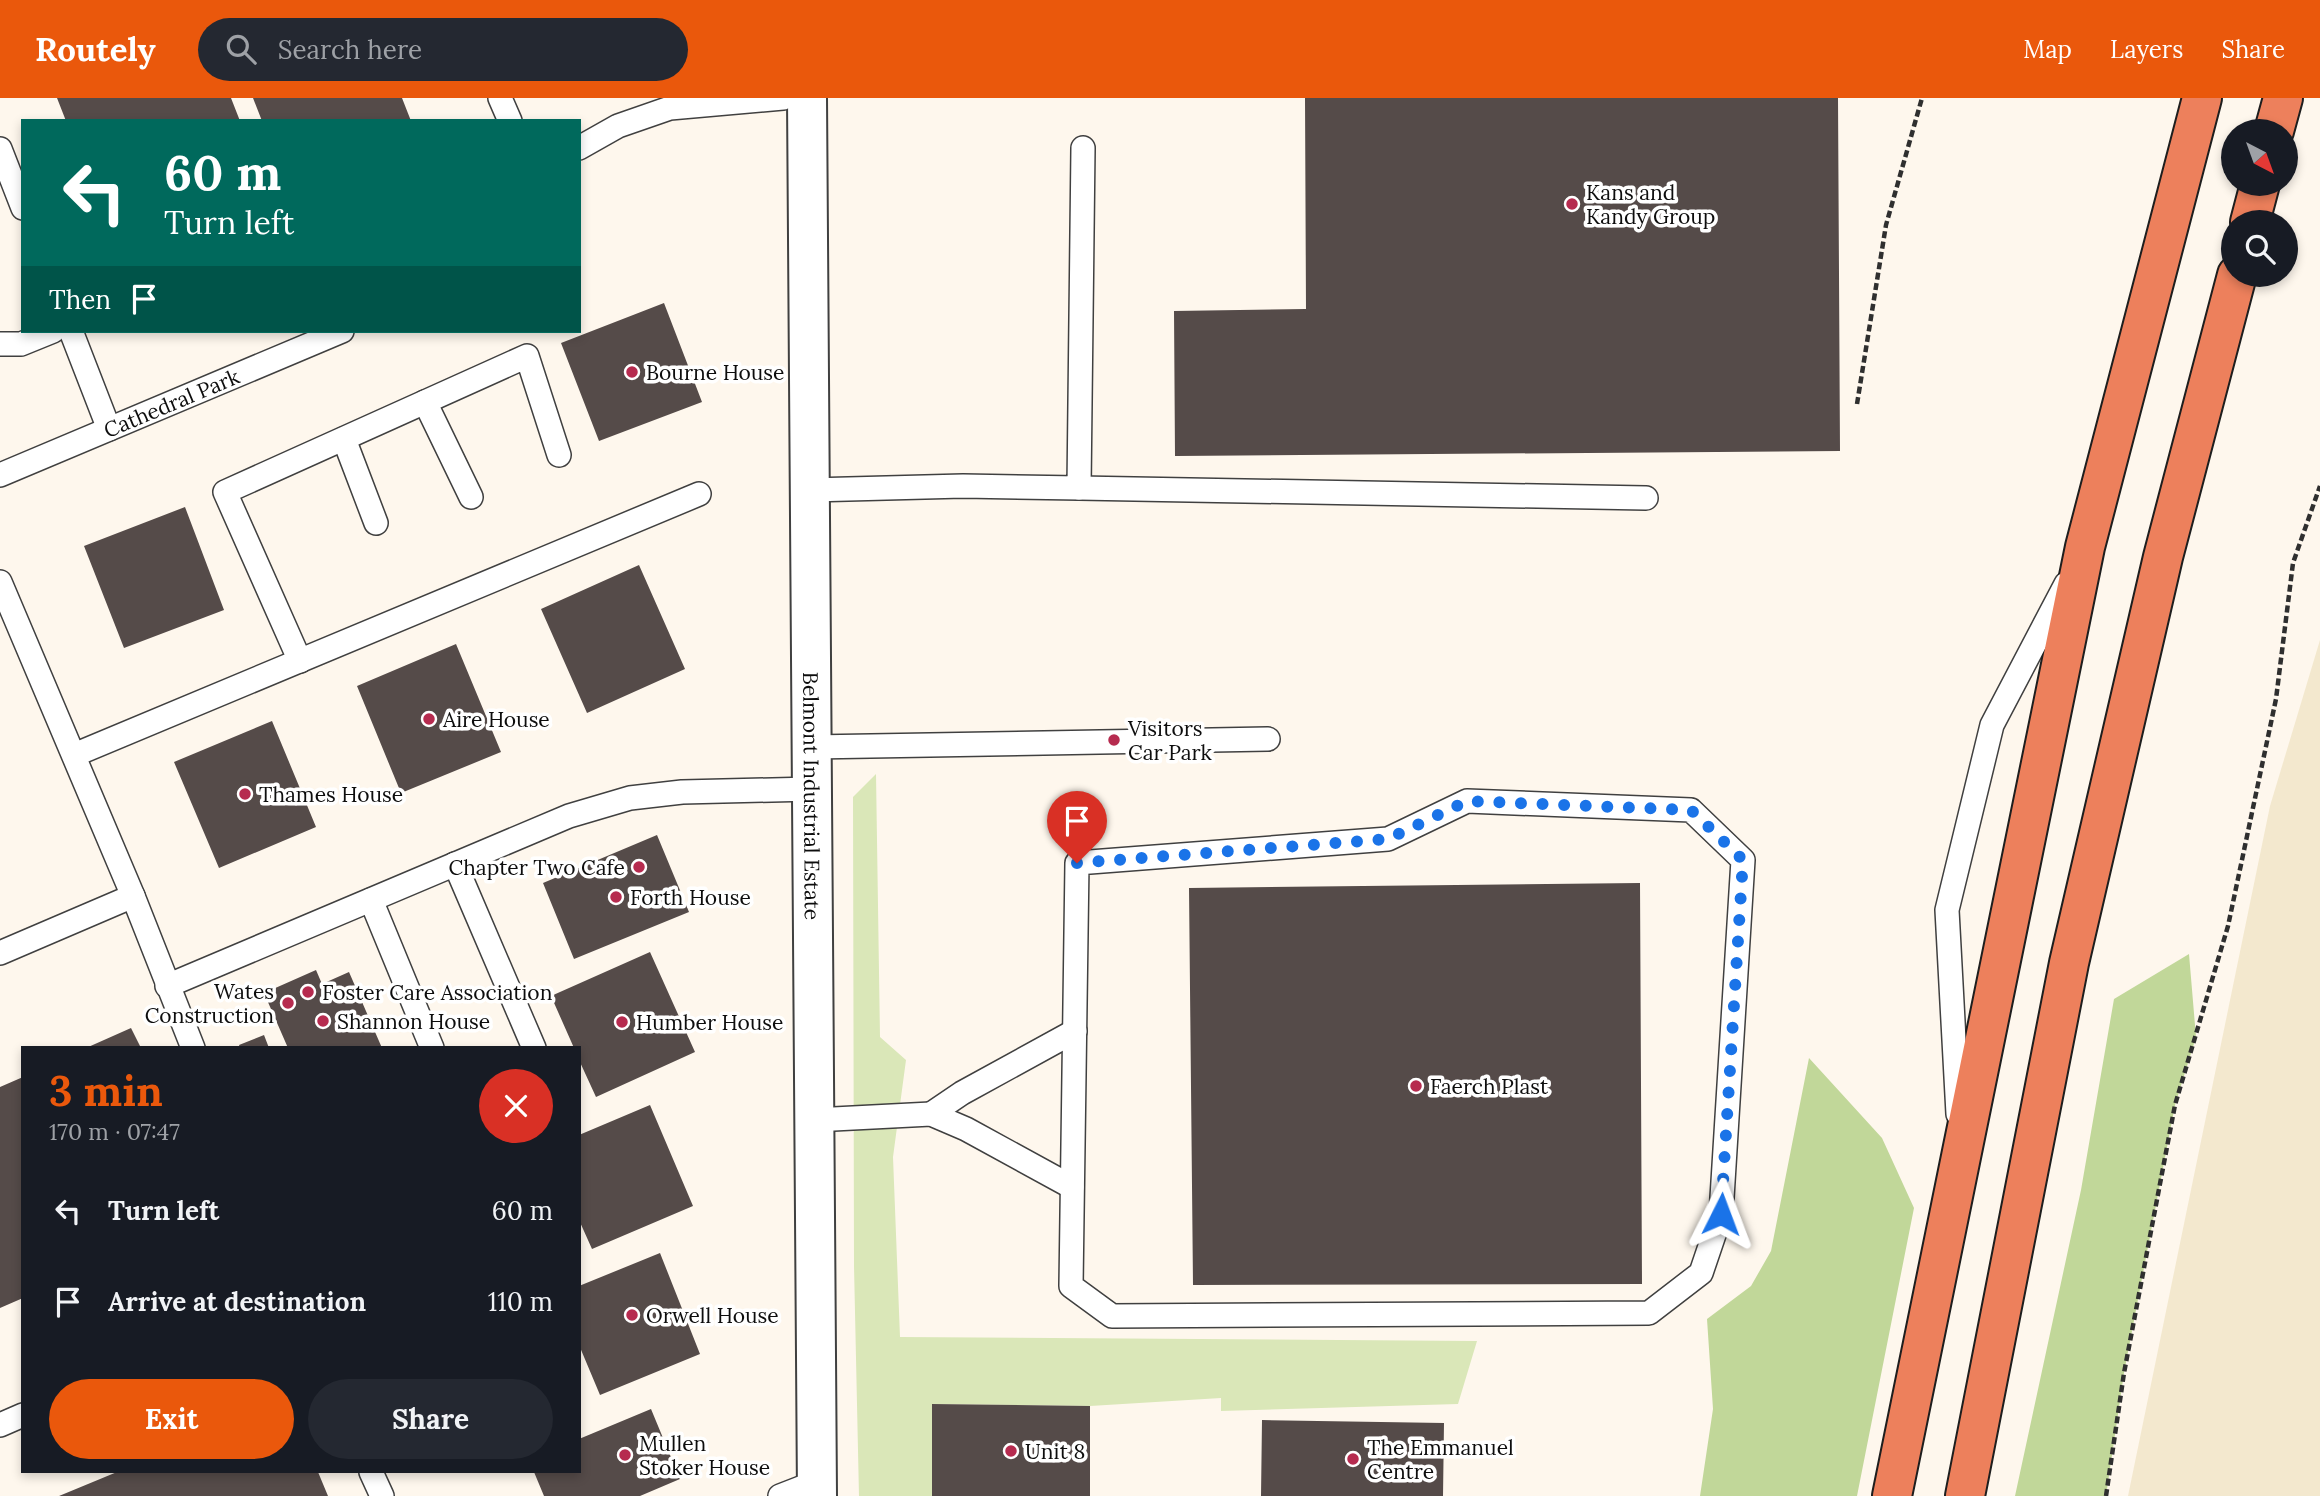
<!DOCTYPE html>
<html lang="en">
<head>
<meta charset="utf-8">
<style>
	body { margin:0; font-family:Lora,serif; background:#242831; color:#f1f3f6; height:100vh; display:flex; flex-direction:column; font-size:26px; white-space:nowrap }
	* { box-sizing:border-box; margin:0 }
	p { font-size:23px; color:#9ea1a6 }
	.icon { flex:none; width:38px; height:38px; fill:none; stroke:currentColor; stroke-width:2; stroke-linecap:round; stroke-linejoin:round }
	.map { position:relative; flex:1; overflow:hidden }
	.details { position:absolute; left:21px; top:948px; width:560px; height:427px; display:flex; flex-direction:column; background:#171b24; border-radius:0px; box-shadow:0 4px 10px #0003 }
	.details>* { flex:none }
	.top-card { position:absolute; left:21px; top:21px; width:560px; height:214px; border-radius:0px; box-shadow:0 4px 10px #0003; background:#00695c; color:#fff; overflow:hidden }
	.needle { width:46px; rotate:139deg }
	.buttons { position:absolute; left:2221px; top:21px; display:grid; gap:14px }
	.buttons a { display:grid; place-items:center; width:77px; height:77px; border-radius:50%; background:#171b24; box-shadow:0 4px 10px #0003; font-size:35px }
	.pin { position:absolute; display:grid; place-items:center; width:60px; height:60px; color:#fff; margin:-72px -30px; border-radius:50% 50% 50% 0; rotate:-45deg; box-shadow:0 0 7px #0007 }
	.pin .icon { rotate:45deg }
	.me { position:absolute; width:77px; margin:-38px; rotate:3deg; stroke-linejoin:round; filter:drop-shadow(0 0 5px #0008) }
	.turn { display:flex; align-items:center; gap:24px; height:147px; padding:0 28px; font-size:32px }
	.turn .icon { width:91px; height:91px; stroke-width:2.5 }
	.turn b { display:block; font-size:49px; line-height:60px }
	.then { display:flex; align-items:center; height:66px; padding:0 28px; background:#0003; gap:14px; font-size:26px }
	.round { display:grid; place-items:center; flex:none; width:74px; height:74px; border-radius:37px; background:#242831 }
	.summary { display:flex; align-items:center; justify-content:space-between; height:119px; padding:0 28px }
	h1 { font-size:42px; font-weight:700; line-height:52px; color:#ea580c }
	.cta { display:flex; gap:14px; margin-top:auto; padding:14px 28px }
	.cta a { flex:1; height:80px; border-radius:42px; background:#ea580c; color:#fff; font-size:28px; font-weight:700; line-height:80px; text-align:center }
	.cta a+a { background:#242831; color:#f1f3f6 }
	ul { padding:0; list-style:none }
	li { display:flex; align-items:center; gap:21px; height:91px; padding:0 28px }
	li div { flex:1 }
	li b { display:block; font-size:26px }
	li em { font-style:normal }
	header { display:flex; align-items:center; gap:42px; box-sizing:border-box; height:98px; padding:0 35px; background:#ea580c; color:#fff }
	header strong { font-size:33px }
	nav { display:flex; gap:38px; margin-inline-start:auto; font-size:24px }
	.search { width:490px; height:63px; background:#242831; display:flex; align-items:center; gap:18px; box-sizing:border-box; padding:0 24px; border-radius:38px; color:#9ea1a6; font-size:26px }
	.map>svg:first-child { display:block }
	.farmland { fill:#f3e8ce }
	.green { fill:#dae7b8 }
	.forest { fill:#c1d799 }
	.building { fill:#554b49 }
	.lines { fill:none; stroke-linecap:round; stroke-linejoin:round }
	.lane-casing { stroke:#404040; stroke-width:26 }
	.street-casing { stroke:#404040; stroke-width:42 }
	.highway-casing { stroke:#1e1e1e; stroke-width:42 }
	.path { stroke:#2f2f2f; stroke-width:4.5; stroke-dasharray:7 3.5; stroke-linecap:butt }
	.lane { stroke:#fff; stroke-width:23 }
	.street { stroke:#fff; stroke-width:38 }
	.highway { stroke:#ed805c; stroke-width:38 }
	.route { stroke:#1a73e8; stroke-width:12; stroke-dasharray:0 21.6 }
	.poi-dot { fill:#b62b4f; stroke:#fff; stroke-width:2.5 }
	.labels { text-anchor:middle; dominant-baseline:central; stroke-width:7; stroke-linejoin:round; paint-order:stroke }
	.poi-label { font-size:21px; fill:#0d0d0d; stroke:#fff; text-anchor:start }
	.street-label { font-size:21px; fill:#0d0d0d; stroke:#fff }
</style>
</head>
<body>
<header>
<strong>Routely</strong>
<div class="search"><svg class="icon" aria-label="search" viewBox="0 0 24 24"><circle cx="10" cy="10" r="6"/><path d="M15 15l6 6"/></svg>Search here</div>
<nav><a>Map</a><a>Layers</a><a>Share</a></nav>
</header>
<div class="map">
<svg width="2320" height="1398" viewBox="0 0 2320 1398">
	<rect width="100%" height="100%" fill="#fef7ed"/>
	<path class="farmland" d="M 2320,542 L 2320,1398 L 2128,1398 L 2270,708 Z"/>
	<path class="green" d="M 876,676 L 880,939 L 906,962 L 893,1059 L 900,1239 L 1477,1243 L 1458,1306 L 1221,1313 L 1221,1300 L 1090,1308 L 932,1306 L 932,1398 L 859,1398 L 854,1168 L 853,699 Z"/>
	<path class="forest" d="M 2189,856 L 2196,939 L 2175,1007 L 2124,1275 L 2106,1398 L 2015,1398 L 2081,1092 L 2114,901 Z
		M 1809,960 L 1882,1040 L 1914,1110 L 1857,1398 L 1700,1398 L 1713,1311 L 1707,1221 L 1751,1188 L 1771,1153 Z"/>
	<path class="building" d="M 57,0 L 231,0 L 240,23 L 66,23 Z
		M 253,0 L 402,0 L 411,23 L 262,23 Z
		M 1305,0 L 1838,0 L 1840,353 L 1175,358 L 1174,213 L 1306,211 Z
		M 664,205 L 702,304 L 599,343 L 561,245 Z
		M 185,409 L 224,512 L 124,550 L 84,448 Z
		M 639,467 L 685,571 L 587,615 L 541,511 Z
		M 456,546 L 501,654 L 401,695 L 357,588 Z
		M 272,623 L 316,729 L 219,770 L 174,664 Z
		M 657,737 L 689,814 L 574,861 L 543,785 Z
		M 1640,785 L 1642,1186 L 1193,1187 L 1189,790 Z
		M 650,854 L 695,954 L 596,999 L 579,962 L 579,950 L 574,950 L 551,898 Z
		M 316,872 L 322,886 L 349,874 L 382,950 L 288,950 L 264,895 Z
		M 131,930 L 141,950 L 86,950 Z
		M 264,937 L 269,950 L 240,950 L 239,947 Z
		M 23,979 L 23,1200 L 0,1210 L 0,989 Z
		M 650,1007 L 693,1108 L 592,1151 L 579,1122 L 579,1037 Z
		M 660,1155 L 700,1256 L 600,1297 L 579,1247 L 579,1188 Z
		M 932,1306 L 1090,1308 L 1090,1398 L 932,1398 Z
		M 651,1311 L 680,1381 L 640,1398 L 544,1398 L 534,1374 L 579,1374 L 579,1341 Z
		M 1262,1322 L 1444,1325 L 1443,1398 L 1261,1398 Z
		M 117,1374 L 318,1374 L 328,1398 L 59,1398 Z"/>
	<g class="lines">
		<defs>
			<g id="lane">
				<path d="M 500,0 L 510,23"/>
				<path d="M 579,50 L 618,28 L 670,10 L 783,0"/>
				<path d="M 0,51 L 23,110"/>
				<path d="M 71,233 L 109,331"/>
				<path d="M 0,246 L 21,246 L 53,233"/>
				<path d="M 425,304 L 471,399"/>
				<path d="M 344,341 L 376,425"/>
				<path id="s1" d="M 0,377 L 342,233"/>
				<path d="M 1079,390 L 1646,400"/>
				<path d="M 810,392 L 963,388 L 1079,390 L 1083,50"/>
				<path d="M 0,484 L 133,798 L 193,950"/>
				<path d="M 300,563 L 225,394 L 527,258 L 559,357"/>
				<path d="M 812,649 L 1268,641"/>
				<path d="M 74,657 L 699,396"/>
				<path d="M 1467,703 L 1691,712 L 1743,762 L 1721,1116 L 1701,1175 L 1649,1215 L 1112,1218 L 1071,1188 L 1077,765 L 1388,741 Z"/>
				<path d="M 455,766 L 534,950"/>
				<path d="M 371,802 L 432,950"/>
				<path d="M 0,855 L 133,798"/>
				<path d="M 167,888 L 569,718 L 630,700 L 682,694 L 812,691"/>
				<path d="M 931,1016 L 962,995 L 1075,933"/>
				<path d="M 1958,1016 L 1947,812 L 1992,627 L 2066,486"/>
				<path d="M 814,1022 L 931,1016 L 966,1031 L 1072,1089"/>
				<path d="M 0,1327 L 23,1317"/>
				<path d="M 371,1374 L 382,1398"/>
				<path d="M 780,1398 L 816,1384"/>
			</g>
			<g id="street">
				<path id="s2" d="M 807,0 L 817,1398"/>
			</g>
			<path id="highway" d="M 2274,33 L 2283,0
				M 2250,124 L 2260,86
				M 1892,1398 L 2085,449 L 2202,0
				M 1965,1398 L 2069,865 L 2163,459 L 2237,177"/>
		</defs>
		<use href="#lane" class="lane-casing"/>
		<use href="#street" class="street-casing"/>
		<use href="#highway" class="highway-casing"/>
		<path class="path" d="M 1857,306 L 1886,127 L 1922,0
			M 2106,1398 L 2124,1275 L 2175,1007 L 2228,828 L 2276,601 L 2293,465 L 2320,388"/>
		<use href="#lane" class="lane"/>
		<use href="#street" class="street"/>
		<use href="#highway" class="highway"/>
	</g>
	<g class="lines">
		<path class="route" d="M 1077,765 L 1388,741 L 1467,703 L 1691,712 L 1743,762 L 1721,1116"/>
	</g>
	<g class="poi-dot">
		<circle cx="1572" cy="106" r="7"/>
		<circle cx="632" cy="274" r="7"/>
		<circle cx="429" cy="621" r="7"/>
		<circle cx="1114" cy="642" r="7"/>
		<circle cx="245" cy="696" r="7"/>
		<circle cx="639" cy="769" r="7"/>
		<circle cx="616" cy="799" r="7"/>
		<circle cx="308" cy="894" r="7"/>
		<circle cx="288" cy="905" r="7"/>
		<circle cx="323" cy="923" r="7"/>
		<circle cx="622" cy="924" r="7"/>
		<circle cx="1416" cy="988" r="7"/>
		<circle cx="632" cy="1217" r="7"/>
		<circle cx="1011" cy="1353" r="7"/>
		<circle cx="625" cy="1357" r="7"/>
		<circle cx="1353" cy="1361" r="7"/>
	</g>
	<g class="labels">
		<g class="poi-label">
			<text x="1586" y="94">Kans and<tspan x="1586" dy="24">Kandy Group</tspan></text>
			<text x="646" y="274">Bourne House</text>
			<text x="443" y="621">Aire House</text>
			<text x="1128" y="630">Visitors<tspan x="1128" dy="24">Car Park</tspan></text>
			<text x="259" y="696">Thames House</text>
			<text x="625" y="769" text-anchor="end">Chapter Two Cafe</text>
			<text x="630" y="799">Forth House</text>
			<text x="274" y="893" text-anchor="end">Wates<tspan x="274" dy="24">Construction</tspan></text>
			<text x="322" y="894">Foster Care Association</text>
			<text x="337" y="923">Shannon House</text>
			<text x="636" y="924">Humber House</text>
			<text x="1430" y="988">Faerch Plast</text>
			<text x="646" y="1217">Orwell House</text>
			<text x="639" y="1345">Mullen<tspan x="639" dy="24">Stoker House</tspan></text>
			<text x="1367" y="1349">The Emmanuel<tspan x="1367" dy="24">Centre</tspan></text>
			<text x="1025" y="1353">Unit 8</text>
		</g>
		<g class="street-label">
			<text stroke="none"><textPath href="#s1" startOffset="186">Cathedral Park</textPath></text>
			<text stroke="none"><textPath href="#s2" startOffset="698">Belmont Industrial Estate</textPath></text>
		</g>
	</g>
</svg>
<div class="buttons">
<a><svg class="needle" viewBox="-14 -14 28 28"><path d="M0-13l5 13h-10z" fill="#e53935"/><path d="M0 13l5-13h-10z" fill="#9ea1a6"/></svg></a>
<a><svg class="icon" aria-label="search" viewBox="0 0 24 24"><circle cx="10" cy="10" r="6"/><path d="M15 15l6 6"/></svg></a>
</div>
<div class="pin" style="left:1077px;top:765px;background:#d93025"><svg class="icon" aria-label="arrive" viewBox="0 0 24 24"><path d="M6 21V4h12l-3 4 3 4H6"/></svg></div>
<svg class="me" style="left:1721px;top:1116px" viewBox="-20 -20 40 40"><path d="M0-17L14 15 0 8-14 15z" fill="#1a73e8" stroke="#fff" stroke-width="4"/></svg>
<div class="top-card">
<div class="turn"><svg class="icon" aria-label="left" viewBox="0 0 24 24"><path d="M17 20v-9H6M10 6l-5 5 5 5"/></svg><div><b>60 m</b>Turn left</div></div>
<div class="then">Then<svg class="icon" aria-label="arrive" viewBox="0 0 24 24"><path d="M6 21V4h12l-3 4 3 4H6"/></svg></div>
</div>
<section class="details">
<div class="summary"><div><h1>3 min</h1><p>170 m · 07:47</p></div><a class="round" style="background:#d93025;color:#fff"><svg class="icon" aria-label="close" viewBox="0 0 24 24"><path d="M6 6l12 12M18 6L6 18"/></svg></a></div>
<ul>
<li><svg class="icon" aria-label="left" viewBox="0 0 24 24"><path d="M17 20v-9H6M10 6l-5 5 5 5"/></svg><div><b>Turn left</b></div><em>60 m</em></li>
<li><svg class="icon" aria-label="arrive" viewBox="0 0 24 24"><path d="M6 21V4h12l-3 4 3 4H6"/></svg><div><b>Arrive at destination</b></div><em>110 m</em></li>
</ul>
<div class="cta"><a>Exit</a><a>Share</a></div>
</section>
</div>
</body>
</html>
